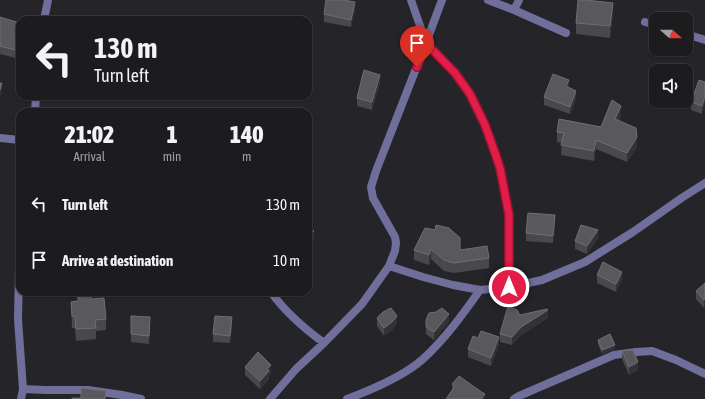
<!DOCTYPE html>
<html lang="en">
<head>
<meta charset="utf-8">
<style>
	body { margin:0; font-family:"Asap Condensed",sans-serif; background:#29292c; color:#f1f3f6; height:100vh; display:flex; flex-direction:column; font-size:15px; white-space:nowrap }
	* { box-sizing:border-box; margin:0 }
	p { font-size:13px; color:#a0a1a4 }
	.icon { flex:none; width:22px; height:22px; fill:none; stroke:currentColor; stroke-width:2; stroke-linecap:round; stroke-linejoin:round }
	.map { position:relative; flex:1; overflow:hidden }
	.panel { position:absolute; left:16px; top:108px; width:296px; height:188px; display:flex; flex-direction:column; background:#1c1c1f; border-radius:12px; box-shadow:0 1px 3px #0004,0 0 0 1px #3a3a3d }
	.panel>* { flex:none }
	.top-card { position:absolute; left:16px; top:16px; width:296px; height:84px; border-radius:12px; box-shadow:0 1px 3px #0004,0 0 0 1px #3a3a3d; background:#1c1c1f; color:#f1f3f6; overflow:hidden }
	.needle { width:26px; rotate:111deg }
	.controls { position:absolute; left:649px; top:12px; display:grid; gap:8px }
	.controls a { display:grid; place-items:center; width:44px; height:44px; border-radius:8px; background:#1c1c1f; box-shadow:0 1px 3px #0004,0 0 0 1px #3a3a3d; font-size:20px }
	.pin { position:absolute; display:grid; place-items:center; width:34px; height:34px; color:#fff; margin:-41px -17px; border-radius:50% 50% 50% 0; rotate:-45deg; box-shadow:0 0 4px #0007 }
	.pin .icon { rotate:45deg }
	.me { position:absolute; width:44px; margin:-22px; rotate:0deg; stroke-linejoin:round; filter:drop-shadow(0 0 3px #0008) }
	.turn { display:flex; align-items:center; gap:14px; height:84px; padding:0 12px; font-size:18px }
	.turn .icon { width:52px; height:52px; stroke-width:2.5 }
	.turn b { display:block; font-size:28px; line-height:34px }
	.eta { display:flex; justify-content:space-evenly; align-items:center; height:68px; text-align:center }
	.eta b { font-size:24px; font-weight:800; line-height:28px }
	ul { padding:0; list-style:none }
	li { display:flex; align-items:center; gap:12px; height:56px; padding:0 12px }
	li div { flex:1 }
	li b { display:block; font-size:15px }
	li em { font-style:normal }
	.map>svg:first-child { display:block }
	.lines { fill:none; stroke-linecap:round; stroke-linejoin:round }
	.street { stroke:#706e9a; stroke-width:8 }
	.wall { fill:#48484d }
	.shaded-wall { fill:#333337 }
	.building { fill:#59595d; stroke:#6e6e73 }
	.route-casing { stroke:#92132f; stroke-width:10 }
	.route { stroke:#e11d48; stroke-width:7 }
</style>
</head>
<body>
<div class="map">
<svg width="705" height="399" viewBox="0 0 705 399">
	<rect width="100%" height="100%" fill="#252529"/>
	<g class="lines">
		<path class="street" d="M 411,0 L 426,43 L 455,73 L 470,94 L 485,125 L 500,168 L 509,215 L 509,287
			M 488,0 L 514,10 L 566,33
			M 514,10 L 519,0
			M 44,20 L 48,0
			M 645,22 L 656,25
			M 686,34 L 705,40
			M 35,112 L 36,96
			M 0,138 L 20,140
			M 20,257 L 19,268 L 18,319 L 23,389 L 21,399
			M 389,266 L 423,277 L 453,285 L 480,290 L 509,287 L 542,280 L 585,262 L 633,232 L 683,197 L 705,183
			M 271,292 C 285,312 305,329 324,343
			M 23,389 L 45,390 L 88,390 L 122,395 L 141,399
			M 270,399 L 296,369 L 324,343 L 362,304 L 389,266 L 395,251 L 396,243 L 395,237 L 373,198 L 371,187 L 376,171 L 426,43 L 442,0
			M 347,399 C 371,390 404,376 423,359 C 445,339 463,314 480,290
			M 514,399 L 519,396 L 614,355 L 636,352 L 652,351 L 676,360 L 705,374"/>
	</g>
	<path class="wall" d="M 355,10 L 351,27 L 324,22 L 324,14 Z
		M 613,14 L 610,38 L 576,34 L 576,23 Z
		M 0,17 L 20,31 L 15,58 L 0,54 Z
		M 705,82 L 702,114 L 691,110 L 691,102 Z
		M 380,83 L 372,110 L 357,106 L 357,98 Z
		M 569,87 L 576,99 L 570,114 L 544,105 L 544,97 Z
		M 621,116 L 619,121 L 637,147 L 627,162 L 596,149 L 594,161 L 561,155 L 562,143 L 557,142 L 557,132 L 601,127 Z
		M 555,223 L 553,243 L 526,241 L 526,233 Z
		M 425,228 L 460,250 L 489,258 L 489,268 L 454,273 L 444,271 L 431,259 L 429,265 L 414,260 L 414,250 Z
		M 598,238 L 587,254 L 575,249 L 575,241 Z
		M 597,275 L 622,279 L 616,292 L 597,283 Z
		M 705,283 L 704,308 L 696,299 L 696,291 Z
		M 78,297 L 91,299 L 106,319 L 106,330 L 96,331 L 96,339 L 76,341 L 75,328 L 72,328 L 71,302 L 78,302 Z
		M 520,315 L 548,318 L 521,335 L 512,345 L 500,342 L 500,334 Z
		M 131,316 L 150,325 L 149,344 L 131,342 Z
		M 377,318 L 397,323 L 392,330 L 384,336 L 377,326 Z
		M 449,322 L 434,340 L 426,334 L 426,327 Z
		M 232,325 L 230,343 L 213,342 L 213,334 Z
		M 598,340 L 615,349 L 602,354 L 598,344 Z
		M 499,345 L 491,366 L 468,357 L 468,349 Z
		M 622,351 L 638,370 L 629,375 L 622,359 Z
		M 245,367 L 271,373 L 269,375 L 269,379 L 260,389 L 245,375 Z
		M 452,384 L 480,391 L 485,399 L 452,390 Z"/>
	<path class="shaded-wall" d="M 355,2 L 355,10 L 351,27 L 351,20 Z
		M 613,3 L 613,14 L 610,38 L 610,26 Z
		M 20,23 L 20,31 L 15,58 L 15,50 Z
		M 380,75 L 380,83 L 372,110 L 372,102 Z
		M 569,80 L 569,88 L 566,86 Z
		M 2,83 L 2,91 L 0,98 L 0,90 Z
		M 576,91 L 576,99 L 570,114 L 570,107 Z
		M 705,96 L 705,104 L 702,114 L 702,106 Z
		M 621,106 L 621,116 L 615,129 L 615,119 Z
		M 637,137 L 637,147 L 627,162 L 627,153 Z
		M 596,140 L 596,149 L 594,161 L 594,151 Z
		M 555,215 L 555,223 L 553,243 L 553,236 Z
		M 598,230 L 598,238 L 587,254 L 587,246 Z
		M 314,231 L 314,239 L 308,245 L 308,237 Z
		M 431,249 L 431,259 L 429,265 L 429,255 Z
		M 622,272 L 622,279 L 616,292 L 616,284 Z
		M 705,299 L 705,307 L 704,308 L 704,300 Z
		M 548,310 L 548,318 L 521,335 L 512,345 L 512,337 L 521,327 Z
		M 449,314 L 449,322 L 434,340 L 434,332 Z
		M 397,316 L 397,323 L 392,330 L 384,336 L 384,328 Z
		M 232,317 L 232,325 L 230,343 L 230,336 Z
		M 499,337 L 499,345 L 491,366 L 491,358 Z
		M 615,345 L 615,349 L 602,354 L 602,350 Z
		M 638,362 L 638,370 L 629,375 L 629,367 Z
		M 271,365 L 271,373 L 269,375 L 269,379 L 260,389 L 260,381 L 267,369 Z
		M 485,394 L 485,399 L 481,399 Z"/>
	<path class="building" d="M 326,0 L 343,0 L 355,2 L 351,20 L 324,14 Z
		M 578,0 L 586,0 L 613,3 L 610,26 L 576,23 Z
		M 0,17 L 20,23 L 15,50 L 0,46 Z
		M 364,70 L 380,75 L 372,102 L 357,98 Z
		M 553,74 L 569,80 L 566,86 L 576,91 L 570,107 L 544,97 Z
		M 699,80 L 705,82 L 705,96 L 702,106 L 691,102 Z
		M 0,83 L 2,83 L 0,90 Z
		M 612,100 L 621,106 L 615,119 L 636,128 L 637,137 L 627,153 L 596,140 L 594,151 L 561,145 L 564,133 L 557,132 L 559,119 L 601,127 Z
		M 528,213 L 555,215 L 553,236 L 526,233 Z
		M 308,225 L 314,231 L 308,237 Z
		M 436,225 L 449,228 L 460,238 L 460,250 L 487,246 L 489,258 L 454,263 L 444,260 L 431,249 L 429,255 L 414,250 L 425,228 L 435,230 Z
		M 581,225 L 598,230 L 587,246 L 575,241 Z
		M 603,262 L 622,272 L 616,284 L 597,275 Z
		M 705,283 L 705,299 L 704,300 L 696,291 Z
		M 91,296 L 91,299 L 104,298 L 106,319 L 95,320 L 96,328 L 76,329 L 75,316 L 72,316 L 71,302 L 78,301 L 78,297 Z
		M 508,306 L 517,310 L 520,315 L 547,309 L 548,310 L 521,327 L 512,337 L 500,334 Z
		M 391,308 L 397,316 L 392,322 L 384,328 L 377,318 L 383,312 Z
		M 442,308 L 449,314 L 434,332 L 426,327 L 426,320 L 429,313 L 436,312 Z
		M 131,316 L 150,317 L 149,336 L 131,334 Z
		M 215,316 L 232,317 L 230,336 L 213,334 Z
		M 481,331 L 499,337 L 491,358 L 468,349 L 473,336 L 478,338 Z
		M 610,334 L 615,345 L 602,350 L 598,340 Z
		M 633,350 L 638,362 L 629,367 L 622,351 Z
		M 258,352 L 271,365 L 267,369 L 269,371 L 260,381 L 245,367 Z
		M 459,376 L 480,391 L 485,394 L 481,399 L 446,399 L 455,386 L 452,384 Z
		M 81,388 L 106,391 L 105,399 L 72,399 L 72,398 L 81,398 Z"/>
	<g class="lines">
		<defs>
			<path id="route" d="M 417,67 L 426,43 L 455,73 L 470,94 L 485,125 L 495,153 L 500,168 L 509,215 L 509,287"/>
		</defs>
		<use href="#route" class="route-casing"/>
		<use href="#route" class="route"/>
	</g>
</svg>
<div class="controls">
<a><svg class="needle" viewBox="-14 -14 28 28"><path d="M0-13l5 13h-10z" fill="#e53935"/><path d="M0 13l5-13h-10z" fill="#a0a1a4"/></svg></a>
<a><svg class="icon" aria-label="sound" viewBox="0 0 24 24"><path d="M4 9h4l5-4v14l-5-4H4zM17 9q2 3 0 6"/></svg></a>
</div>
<div class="pin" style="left:417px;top:67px;background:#d93025"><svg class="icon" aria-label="arrive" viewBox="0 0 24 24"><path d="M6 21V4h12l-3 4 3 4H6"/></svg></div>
<svg class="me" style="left:509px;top:287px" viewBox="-20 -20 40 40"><circle r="17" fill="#e11d48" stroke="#fff" stroke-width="3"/><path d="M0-11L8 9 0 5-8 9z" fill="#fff"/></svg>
<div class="top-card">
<div class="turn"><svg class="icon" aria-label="left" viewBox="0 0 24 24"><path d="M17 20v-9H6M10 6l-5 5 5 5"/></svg><div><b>130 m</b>Turn left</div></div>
</div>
<section class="panel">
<div class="eta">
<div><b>21:02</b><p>Arrival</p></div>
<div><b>1</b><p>min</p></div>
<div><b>140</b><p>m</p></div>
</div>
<ul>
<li><svg class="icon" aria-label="left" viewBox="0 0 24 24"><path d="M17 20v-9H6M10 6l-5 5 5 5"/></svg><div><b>Turn left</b></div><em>130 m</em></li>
<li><svg class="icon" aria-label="arrive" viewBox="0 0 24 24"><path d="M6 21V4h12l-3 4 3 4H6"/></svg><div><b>Arrive at destination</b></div><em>10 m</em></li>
</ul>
</section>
</div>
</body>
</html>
